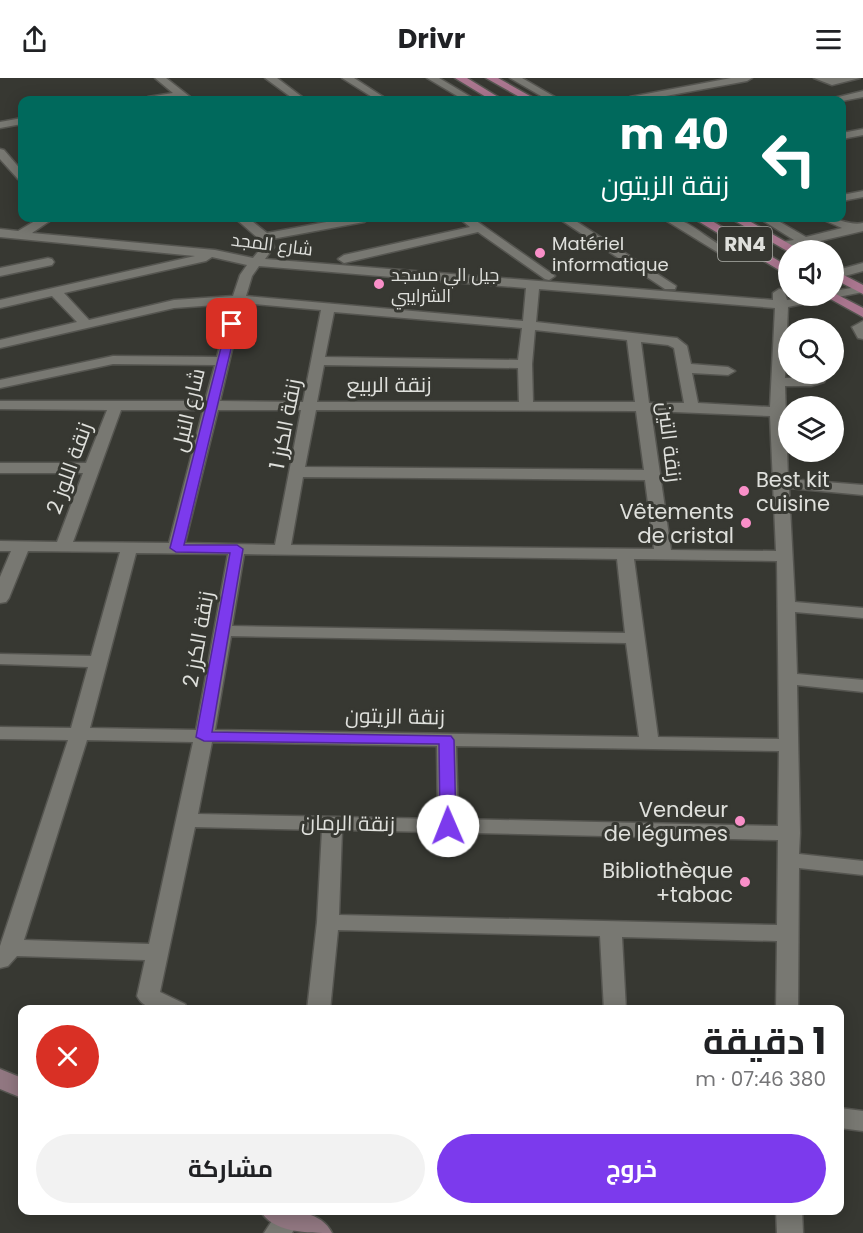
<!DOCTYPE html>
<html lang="ar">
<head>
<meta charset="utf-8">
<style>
	body { margin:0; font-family:Poppins,Cairo,sans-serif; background:#f2f2f2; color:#202124; direction:rtl; height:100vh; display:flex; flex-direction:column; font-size:22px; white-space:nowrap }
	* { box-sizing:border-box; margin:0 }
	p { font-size:20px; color:#757577 }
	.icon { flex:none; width:33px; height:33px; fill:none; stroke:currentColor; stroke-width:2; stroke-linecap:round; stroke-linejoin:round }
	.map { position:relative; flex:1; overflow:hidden; direction:ltr }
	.sheet { position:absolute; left:18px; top:927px; width:826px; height:210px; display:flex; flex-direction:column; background:#fff; border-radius:12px; box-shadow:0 3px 15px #0003; direction:rtl }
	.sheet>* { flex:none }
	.guide { position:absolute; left:18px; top:18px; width:828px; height:126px; border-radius:12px; box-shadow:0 3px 15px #0003; direction:rtl; background:#00695c; color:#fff; overflow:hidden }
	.fabs { position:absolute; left:778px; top:162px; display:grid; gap:12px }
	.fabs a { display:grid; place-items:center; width:66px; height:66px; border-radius:50%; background:#fff; box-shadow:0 3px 15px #0003; font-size:30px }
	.pin { position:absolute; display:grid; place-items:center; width:51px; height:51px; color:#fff; margin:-26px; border-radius:12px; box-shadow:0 3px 9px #0006 }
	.me { position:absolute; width:66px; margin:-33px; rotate:359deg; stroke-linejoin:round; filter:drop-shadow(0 0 4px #0008) }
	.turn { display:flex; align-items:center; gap:21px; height:126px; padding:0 18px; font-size:27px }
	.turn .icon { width:78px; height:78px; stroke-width:2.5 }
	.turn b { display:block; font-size:42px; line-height:51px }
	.round { display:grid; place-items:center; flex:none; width:63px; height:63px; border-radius:32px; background:#f2f2f2 }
	.head { display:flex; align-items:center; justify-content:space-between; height:102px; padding:0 18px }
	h1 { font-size:36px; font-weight:700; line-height:45px }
	.cta { display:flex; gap:12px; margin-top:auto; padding:12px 18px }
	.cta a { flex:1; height:69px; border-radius:36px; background:#7c3aed; color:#fff; font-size:24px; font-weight:700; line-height:69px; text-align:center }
	.cta a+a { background:#f2f2f2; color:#202124 }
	header { display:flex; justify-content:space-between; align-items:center; height:78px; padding:0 18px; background:#fff; font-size:27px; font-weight:700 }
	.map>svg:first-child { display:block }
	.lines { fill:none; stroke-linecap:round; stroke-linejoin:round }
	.street-casing { stroke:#555550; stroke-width:3 }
	.secondary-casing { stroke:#555550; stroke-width:3 }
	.primary-casing { stroke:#555550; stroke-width:3 }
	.street { fill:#787872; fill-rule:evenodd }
	.secondary { fill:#917781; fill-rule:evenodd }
	.primary { fill:#aa768f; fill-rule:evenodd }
	.route { fill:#7c3aed; stroke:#51269a; stroke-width:1.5 }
	.poi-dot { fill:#f98fc8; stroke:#373832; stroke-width:2 }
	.labels { text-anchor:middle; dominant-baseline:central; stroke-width:6; stroke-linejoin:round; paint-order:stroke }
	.far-poi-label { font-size:18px; fill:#dfe0dc; stroke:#373832; text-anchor:start }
	.far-street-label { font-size:18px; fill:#dfe0dc; stroke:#373832 }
	.shield { fill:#373832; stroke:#adaea9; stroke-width:1.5 }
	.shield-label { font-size:20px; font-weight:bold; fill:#dfe0dc }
	.street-label { font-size:21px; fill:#dfe0dc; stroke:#373832 }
	.poi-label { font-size:21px; fill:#dfe0dc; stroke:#373832; text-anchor:end }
</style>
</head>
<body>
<header><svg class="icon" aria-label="menu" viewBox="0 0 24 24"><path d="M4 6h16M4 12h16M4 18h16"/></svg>Drivr<svg class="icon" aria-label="share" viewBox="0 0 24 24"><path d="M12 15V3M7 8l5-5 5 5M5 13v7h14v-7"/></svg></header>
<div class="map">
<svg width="863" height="1155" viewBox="0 0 863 1155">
	<rect width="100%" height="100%" fill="#373832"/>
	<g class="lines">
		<defs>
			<path id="street" d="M 155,0 L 166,0 L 194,22 L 183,22 L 180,20 L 143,22 L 148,19 L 173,15 Z
				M 265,0 L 277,0 L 306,22 L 295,22 Z
				M 342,0 L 354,0 L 388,22 L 377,22 Z
				M 427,0 L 439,0 L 476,22 L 464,22 Z
				M 510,0 L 522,0 L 560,22 L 548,22 Z
				M 731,0 L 752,0 L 747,3 L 644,22 L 625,22 L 630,19 Z
				M 814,0 L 860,0 L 832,7 Z
				M 863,13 L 863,19 L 842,23 L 826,22 Z
				M 22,40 L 22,46 L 0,50 L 0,44 Z
				M 863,51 L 863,57 L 842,61 L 842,55 Z
				M 0,71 L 4,72 L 22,93 L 22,102 L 18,101 L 0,81 Z
				M 863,113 L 863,119 L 842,123 L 842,117 Z
				M 40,140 L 54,140 L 32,155 L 215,172 L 253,180 L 262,169 L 259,161 L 235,140 L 248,140 L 267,155 L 348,140 L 370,140 L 364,144 L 272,161 L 274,169 L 265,181 L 773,222 L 773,215 L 779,211 L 784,212 L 787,222 C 803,221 818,218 834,218 L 834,213 L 863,208 L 863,214 L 788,229 L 785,300 L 809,300 L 814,296 L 828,296 L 824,304 L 811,308 L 785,308 L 788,401 L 863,407 L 863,417 L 789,410 L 795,524 L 863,530 L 863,540 L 795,534 L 797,596 L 863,602 L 863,614 L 797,607 L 800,755 L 799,776 L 863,783 L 863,797 L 799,790 L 798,932 L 776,932 L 777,863 L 622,859 L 626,932 L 604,932 L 600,858 L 338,852 L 330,932 L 307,932 L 317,844 L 322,752 L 195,749 L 160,914 L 185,926 L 188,932 C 171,932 146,936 137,918 L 145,882 L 17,878 L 8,888 L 0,890 L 0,868 L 68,662 L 0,661 L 0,649 L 71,650 L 88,589 L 0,586 L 0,576 L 91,578 L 120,474 L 28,473 L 9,520 L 6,524 L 0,525 L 0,499 L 11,473 L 0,473 L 0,463 L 57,464 L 83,395 L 0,395 L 0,385 L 86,385 L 107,332 L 0,331 L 0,323 L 205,323 L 215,287 L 113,286 L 0,310 L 0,302 L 113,278 L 217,279 L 230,226 L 174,230 L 0,270 L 0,262 L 77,244 L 52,218 L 0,230 L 0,222 L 195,178 L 0,159 L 0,151 L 18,153 ZM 212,179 L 247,187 L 240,197 L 233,218 L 174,222 L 89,242 L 64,215 L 206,183 ZM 259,188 L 526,210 L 523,243 L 246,218 L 252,198 ZM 539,211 L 775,230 L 770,329 L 698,325 L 692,295 L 728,297 L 735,293 L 728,289 L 691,286 L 687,268 L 677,260 L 536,244 ZM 243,225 L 321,232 L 303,324 L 220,323 ZM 334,234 L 522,250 L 518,282 L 325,279 ZM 535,252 L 627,262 L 635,324 L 533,324 L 532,286 ZM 641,264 L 668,267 L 674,270 L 684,325 L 649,325 ZM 324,287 L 518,290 L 519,324 L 317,324 ZM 121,332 L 203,332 L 169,465 L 73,464 ZM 218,332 L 301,332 L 275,467 L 185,465 ZM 316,332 L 636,333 L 644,392 L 305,389 ZM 651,333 L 770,338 L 776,473 L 671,472 ZM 303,399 L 645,402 L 654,471 L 291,467 ZM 136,475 L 228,476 L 196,652 L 90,650 ZM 244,476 L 617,481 L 625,555 L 232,548 ZM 634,481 L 777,483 L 779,661 L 658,659 ZM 231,558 L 626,565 L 639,659 L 215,652 ZM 87,662 L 193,664 L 149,866 L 24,862 ZM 212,664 L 437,668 L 438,741 L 198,736 ZM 456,668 L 779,673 L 778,748 L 458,741 ZM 342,752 L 778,762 L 777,847 L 339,837 Z
				M 459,140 L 472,140 L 555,198 L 549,202 L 545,201 L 478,154 L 344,185 L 338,181 L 344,177 L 470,149 Z
				M 558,140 L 571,140 L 676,208 L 675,211 L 665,211 Z
				M 662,140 C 690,137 708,166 734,173 C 745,177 761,170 770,178 L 764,182 L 727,180 Z
				M 759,140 L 773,140 L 806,159 L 842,150 L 826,143 L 824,140 C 838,140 851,148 863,145 L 863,153 L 786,171 L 782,170 L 782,164 L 794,162 Z
				M 48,180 L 52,181 L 54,184 L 52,187 L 0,198 L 0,190 Z
				M 863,185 L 863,193 L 834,201 L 834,193 Z
				M 863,243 L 863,261 L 858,260 L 852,249 Z
				M 840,1030 L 863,1033 L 863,1053 L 840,1050 Z
				M 279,1132 L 297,1132 L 301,1140 L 292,1155 L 264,1155 Z
				M 776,1132 L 802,1132 L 803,1155 L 777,1155 Z"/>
			<path id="secondary" d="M 0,991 L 22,1000 L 22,1020 L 0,1011 Z
				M 260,1132 C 284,1132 320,1130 332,1155 C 309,1155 272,1155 260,1132 Z"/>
			<path id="primary" d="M 455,0 L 467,0 L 503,22 L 491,22 Z
				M 486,0 L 498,0 L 537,22 L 525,22 Z
				M 693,140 L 707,140 L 789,189 L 789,198 Z
				M 730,140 L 744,140 L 800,172 L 789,174 Z
				M 834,192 L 863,207 L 863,216 L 834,201 Z
				M 834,215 L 863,230 L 863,239 L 825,218 L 834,218 Z"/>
		</defs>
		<use href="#street" class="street-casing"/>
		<use href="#secondary" class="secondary-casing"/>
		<use href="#primary" class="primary-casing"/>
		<use href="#street" class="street"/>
		<use href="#secondary" class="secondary"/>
		<use href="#primary" class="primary"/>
	</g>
	<path class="route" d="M 232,243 L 237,246 L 184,467 L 237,467 L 243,471 L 212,654 L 451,658 L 454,662 L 456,748 L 454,751 L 443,751 L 440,748 L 439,666 L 204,663 L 196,659 L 230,475 L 176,474 L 170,470 L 227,246 Z"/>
	<g class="poi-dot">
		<circle cx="540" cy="175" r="6"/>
		<circle cx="379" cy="206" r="6"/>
		<circle cx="744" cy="413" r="6"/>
		<circle cx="746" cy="445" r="6"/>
		<circle cx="740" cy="743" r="6"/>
		<circle cx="745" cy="804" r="6"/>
	</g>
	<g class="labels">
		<g class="far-poi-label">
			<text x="552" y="165">Matériel<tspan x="552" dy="21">informatique</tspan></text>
			<text x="391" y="196">جيل الي مسجد<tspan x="391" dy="21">الشرايبي</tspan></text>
		</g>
		<g class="far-street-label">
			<text transform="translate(272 166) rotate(7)">شارع المجد</text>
		</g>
		<rect class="shield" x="718" y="149" width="54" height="34" rx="4.5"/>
		<g class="shield-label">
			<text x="745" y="166">RN4</text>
		</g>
		<g class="street-label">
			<text x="389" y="306">زنقة الربيع</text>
			<text transform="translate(188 332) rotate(-77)">شارع النبل</text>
			<text transform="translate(285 346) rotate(-79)">زنقة الكرز 1</text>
			<text transform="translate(670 364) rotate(83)">زنقة التين</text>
			<text transform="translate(69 390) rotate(-70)">زنقة اللوز 2</text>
			<text transform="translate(198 561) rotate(-80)">زنقة الكرز 2</text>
			<text transform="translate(395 638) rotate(1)">زنقة الزيتون</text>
			<text transform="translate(348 745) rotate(1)">زنقة الرمان</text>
		</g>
		<g class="poi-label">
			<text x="756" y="401" text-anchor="start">Best kit<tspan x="756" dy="24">cuisine</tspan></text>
			<text x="734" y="433">Vêtements<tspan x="734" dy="24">de cristal</tspan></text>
			<text x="728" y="731">Vendeur<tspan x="728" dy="24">de légumes</tspan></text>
			<text x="733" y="792">Bibliothèque<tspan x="733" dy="24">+tabac</tspan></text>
		</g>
	</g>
</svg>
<div class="fabs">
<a><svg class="icon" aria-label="sound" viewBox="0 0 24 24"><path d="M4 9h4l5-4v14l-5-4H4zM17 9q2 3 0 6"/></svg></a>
<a><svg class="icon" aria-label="search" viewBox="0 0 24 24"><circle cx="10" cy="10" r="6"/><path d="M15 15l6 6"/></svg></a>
<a><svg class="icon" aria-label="layers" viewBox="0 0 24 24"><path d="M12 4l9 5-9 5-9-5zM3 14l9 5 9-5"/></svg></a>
</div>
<div class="pin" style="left:232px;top:246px;background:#d93025"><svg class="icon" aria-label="arrive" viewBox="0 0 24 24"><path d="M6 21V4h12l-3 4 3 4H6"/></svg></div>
<svg class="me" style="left:448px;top:748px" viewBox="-20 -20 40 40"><circle r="19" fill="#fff"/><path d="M0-13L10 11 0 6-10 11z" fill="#7c3aed"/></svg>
<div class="guide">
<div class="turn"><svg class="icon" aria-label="left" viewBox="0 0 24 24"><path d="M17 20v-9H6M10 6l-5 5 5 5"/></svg><div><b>40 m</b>زنقة الزيتون</div></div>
</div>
<section class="sheet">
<div class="head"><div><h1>1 دقيقة</h1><p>380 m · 07:46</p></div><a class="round" style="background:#d93025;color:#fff"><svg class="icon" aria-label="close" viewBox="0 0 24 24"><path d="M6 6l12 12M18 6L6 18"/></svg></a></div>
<div class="cta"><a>خروج</a><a>مشاركة</a></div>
</section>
</div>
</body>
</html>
